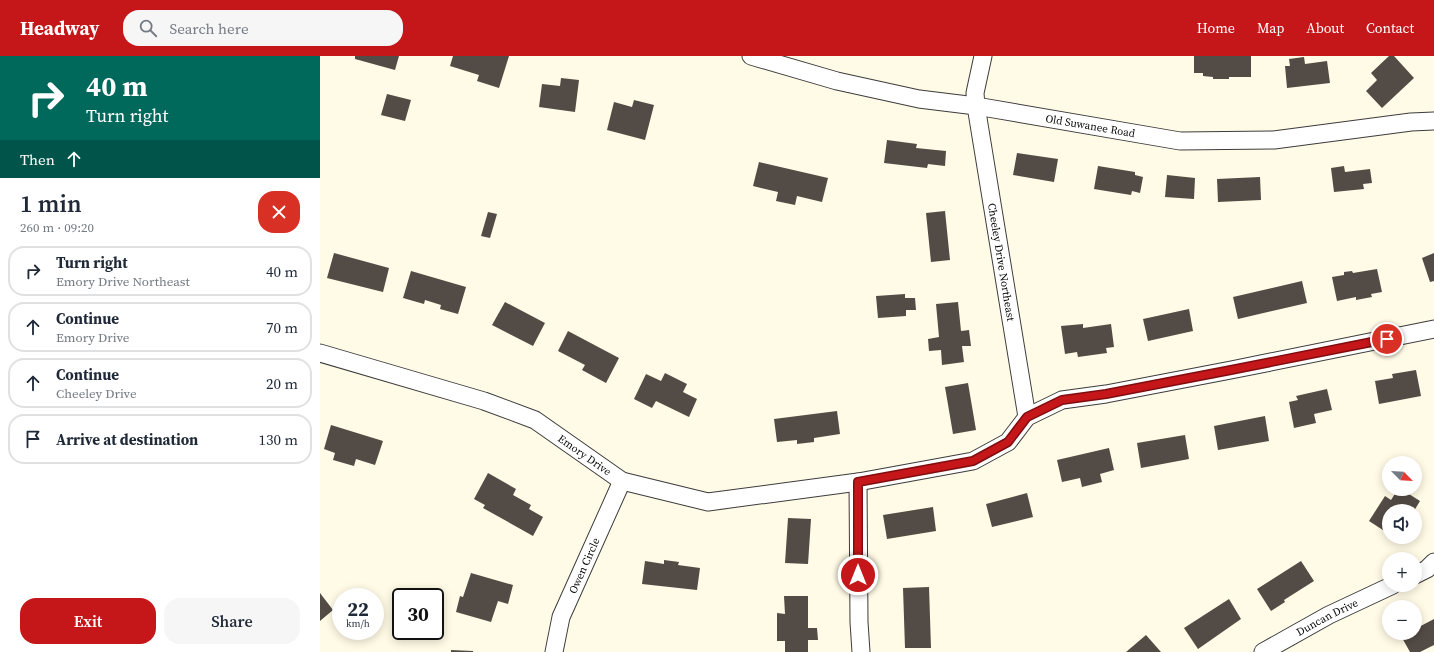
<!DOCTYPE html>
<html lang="en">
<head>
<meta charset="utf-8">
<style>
	body { margin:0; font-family:"Source Serif 4",serif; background:#f6f6f7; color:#1f2937; height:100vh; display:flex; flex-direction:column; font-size:15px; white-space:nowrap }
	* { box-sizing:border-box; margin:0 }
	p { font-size:13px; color:#747a83 }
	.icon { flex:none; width:22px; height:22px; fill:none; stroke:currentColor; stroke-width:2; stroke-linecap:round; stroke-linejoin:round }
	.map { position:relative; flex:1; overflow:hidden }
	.panel { display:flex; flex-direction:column; background:#fff; width:320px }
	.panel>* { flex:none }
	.hud { background:#00695c; color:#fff; overflow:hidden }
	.needle { width:26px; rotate:114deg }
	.controls { position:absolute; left:1062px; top:400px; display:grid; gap:8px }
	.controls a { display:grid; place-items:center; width:40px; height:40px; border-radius:50%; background:#fff; box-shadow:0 2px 10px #0003; font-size:20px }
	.speed { position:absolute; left:12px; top:532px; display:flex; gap:8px; font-size:20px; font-weight:700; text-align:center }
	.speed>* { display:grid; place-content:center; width:52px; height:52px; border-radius:50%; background:#fff; box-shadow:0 2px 10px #0003; line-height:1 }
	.speed small { font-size:10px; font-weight:400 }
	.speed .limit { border:2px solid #111; border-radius:6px; background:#fff; color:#111 }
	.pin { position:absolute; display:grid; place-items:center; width:34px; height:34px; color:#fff; margin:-17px; border:2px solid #fff; border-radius:50%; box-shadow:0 1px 4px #0007 }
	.me { position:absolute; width:44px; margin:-22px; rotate:0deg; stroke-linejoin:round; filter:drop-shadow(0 0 3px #0008) }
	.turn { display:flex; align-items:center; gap:14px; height:84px; padding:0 20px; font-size:18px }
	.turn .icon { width:52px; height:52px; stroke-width:2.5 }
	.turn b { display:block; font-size:28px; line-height:34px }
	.then { display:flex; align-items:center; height:38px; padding:0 20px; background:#0003; gap:8px; font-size:15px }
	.round { display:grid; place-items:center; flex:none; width:42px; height:42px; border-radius:16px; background:#f6f6f7 }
	.summary { display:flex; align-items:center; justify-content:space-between; height:68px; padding:0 20px }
	h1 { font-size:24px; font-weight:600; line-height:30px }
	.button { display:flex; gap:8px; margin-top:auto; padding:8px 20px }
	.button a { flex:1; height:46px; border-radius:16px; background:#c51619; color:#fff; font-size:16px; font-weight:600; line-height:46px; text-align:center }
	.button a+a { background:#f6f6f7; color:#1f2937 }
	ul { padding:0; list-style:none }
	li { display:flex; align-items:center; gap:12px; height:50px; margin:0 8px 6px; padding:0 12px; border:2px solid #e0e1e3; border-radius:16px }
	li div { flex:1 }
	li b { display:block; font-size:15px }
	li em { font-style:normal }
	header { display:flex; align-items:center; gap:24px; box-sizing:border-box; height:56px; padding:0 20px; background:#c51619; color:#fff }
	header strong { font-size:19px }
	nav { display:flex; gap:22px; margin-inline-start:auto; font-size:14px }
	.search { width:280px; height:36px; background:#f6f6f7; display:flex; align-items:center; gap:10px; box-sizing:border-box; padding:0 14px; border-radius:16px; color:#747a83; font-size:15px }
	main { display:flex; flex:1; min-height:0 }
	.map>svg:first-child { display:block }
	.building { fill:#534b45 }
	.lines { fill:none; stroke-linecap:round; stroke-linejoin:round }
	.minor-casing { stroke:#3c3c3c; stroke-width:19 }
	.minor { stroke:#fff; stroke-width:17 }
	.route-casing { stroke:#800e10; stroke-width:10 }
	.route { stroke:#c51619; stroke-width:7 }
	.labels { text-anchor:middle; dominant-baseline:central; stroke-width:4; stroke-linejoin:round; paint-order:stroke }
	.street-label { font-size:11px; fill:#090909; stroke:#fff }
</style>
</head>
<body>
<header>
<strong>Headway</strong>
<div class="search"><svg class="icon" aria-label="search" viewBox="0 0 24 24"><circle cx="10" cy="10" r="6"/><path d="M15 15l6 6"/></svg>Search here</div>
<nav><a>Home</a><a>Map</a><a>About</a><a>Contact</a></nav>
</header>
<main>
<section class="panel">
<div class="hud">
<div class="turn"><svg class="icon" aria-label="right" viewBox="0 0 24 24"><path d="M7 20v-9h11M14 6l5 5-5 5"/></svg><div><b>40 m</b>Turn right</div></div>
<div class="then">Then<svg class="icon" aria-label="ahead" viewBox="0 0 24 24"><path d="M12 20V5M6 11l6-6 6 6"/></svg></div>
</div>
<div class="summary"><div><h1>1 min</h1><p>260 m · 09:20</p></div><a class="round" style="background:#d93025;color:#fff"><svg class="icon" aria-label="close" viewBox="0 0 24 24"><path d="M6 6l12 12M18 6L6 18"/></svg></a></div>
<ul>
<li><svg class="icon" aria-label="right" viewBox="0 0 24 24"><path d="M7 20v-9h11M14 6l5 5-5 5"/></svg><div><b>Turn right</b><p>Emory Drive Northeast</p></div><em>40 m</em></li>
<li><svg class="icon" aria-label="ahead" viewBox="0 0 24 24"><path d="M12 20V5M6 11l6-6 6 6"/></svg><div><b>Continue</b><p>Emory Drive</p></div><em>70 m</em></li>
<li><svg class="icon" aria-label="ahead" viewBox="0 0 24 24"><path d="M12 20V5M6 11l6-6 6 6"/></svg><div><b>Continue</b><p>Cheeley Drive</p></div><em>20 m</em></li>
<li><svg class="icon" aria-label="arrive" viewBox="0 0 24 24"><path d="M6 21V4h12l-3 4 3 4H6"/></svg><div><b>Arrive at destination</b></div><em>130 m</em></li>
</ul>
<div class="button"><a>Exit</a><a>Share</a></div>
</section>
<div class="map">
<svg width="1114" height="596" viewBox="0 0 1114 596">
	<rect width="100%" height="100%" fill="#fffbe6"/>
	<path class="building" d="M 35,0 L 79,0 L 75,14 L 35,3 Z
		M 133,0 L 189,0 L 179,32 L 157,25 L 159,19 L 130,10 Z
		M 874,0 L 931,0 L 931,21 L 909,21 L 909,23 L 893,23 L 893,21 L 883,20 L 883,17 L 874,17 Z
		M 1069,0 L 1074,0 L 1094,22 L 1062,52 L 1046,35 L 1057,24 L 1051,17 Z
		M 984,1 L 985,8 L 1007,5 L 1010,27 L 967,32 L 965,10 L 970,10 L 969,3 Z
		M 241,22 L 259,24 L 255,56 L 219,51 L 222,28 L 240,30 Z
		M 67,38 L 91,44 L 85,65 L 61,59 Z
		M 314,44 L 334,49 L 325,84 L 287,74 L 294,46 L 312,51 Z
		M 567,84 L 597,88 L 596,92 L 626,95 L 625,110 L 608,108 L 607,112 L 564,107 Z
		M 697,97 L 738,103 L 734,126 L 693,119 Z
		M 439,106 L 508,122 L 502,146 L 477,140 L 475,149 L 456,145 L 458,136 L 433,130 Z
		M 778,110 L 815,116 L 815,119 L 823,121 L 820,137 L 812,135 L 811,139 L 774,133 Z
		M 1024,110 L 1025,116 L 1050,113 L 1052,127 L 1043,128 L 1044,133 L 1014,136 L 1011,112 Z
		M 847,119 L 875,122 L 874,143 L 845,141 Z
		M 940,121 L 941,144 L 898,146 L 897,123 Z
		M 625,155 L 630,204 L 611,206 L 606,157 Z
		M 168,156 L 177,158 L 170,182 L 161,180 Z
		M 14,197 L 69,212 L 63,236 L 7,222 Z
		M 1114,197 L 1114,225 L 1110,226 L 1102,202 Z
		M 1057,213 L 1062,236 L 1051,238 L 1052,241 L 1036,244 L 1036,241 L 1017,245 L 1012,221 L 1024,219 L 1024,216 L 1032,215 L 1033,217 Z
		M 91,215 L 146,231 L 138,258 L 120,253 L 121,249 L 105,244 L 104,248 L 83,242 Z
		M 982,225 L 987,247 L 918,263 L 913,241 Z
		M 585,238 L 585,242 L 595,242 L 596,254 L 586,254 L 586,260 L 558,262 L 556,240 Z
		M 185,246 L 225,267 L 213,290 L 172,269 Z
		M 638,246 L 641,275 L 649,274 L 651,290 L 642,290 L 644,306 L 622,309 L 621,294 L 609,295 L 608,283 L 619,281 L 616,248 Z
		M 869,253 L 873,275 L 828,285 L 823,263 Z
		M 763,268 L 763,272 L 791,268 L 794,291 L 786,292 L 787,297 L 758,301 L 757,296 L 745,298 L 741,270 Z
		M 248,275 L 299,302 L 286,327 L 262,314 L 265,309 L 238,295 Z
		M 1096,314 L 1101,340 L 1059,348 L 1055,325 L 1073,322 L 1072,318 Z
		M 345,317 L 367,328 L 363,336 L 377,343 L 369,361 L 336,345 L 332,352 L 314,343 L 326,318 L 341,325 Z
		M 648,327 L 656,374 L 633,378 L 625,331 Z
		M 1007,333 L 1012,354 L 994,358 L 996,367 L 974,372 L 969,346 L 978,344 L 976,340 Z
		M 517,355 L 520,378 L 494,382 L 494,386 L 477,388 L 477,384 L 457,386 L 454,363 Z
		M 945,360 L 949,385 L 898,394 L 894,370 Z
		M 11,369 L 63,385 L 55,409 L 36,403 L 34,410 L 13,404 L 15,397 L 4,393 Z
		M 865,379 L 869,403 L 821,412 L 817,387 Z
		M 789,392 L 794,414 L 780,418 L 782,426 L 762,431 L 760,422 L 742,426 L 737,404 Z
		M 168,417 L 196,433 L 193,439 L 211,449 L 209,453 L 223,461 L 213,480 L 163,452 L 165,449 L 154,443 Z
		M 1078,433 L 1081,433 L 1100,445 L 1094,455 L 1069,455 L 1069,478 L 1049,465 L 1065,440 L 1071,444 Z
		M 707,437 L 713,461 L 672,471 L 666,448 Z
		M 613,451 L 616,475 L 567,483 L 563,459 Z
		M 468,462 L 491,463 L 488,508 L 465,507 Z
		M 344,504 L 359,506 L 358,509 L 380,512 L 377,534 L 322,528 L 325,505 L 344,508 Z
		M 981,505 L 994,525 L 964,544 L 965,546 L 951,555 L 937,533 Z
		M 151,517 L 193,529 L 188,548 L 178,545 L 171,566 L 136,556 L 140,540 L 143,541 Z
		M 609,531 L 611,592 L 585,592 L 583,532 Z
		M 0,537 L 13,554 L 0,565 Z
		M 464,540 L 488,540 L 488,572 L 497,572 L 498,584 L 488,584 L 488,596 L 465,596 L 465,585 L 457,585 L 457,557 L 465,558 Z
		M 909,543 L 921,563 L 878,593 L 864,572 Z
		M 1114,563 L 1114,589 L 1100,596 L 1090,596 L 1081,580 L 1086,577 L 1095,577 L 1095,573 Z
		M 826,579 L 841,596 L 806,596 Z
		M 131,594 L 153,595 L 153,596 L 131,596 Z"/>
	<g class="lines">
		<defs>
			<g id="minor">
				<path id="s1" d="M 431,0 L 517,25 L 599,43 L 656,50 L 860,85 L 954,84 L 1091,66 L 1114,65"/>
				<path id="s2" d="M 663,0 L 655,37 L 656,50 L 707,361"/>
				<path id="s3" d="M 0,297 L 164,345 L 215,364 L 302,425 L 388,446 L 538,426 L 653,405 L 688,386 L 707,361 L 742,344 L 786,338 L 911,314 L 1114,273"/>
				<path d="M 538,426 L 539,566 L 541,596"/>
				<path d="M 1095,519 L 1107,513 L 1114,506"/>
				<path id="s4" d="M 234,596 L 241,561 L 302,425"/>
				<path id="s5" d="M 943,596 L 1009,559 L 1073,529"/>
			</g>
		</defs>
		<use href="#minor" class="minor-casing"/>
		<use href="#minor" class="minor"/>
	</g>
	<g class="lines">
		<defs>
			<path id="route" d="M 538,519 L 538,426 L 653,405 L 688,386 L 707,361 L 742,344 L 786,338 L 911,314 L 1067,283"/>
		</defs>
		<use href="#route" class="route-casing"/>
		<use href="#route" class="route"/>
	</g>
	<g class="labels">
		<g class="street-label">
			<text stroke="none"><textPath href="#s1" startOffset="347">Old Suwanee Road</textPath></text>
			<text stroke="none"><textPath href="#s2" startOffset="209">Cheeley Drive Northeast</textPath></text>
			<text stroke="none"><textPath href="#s3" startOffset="286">Emory Drive</textPath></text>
			<text stroke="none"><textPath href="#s4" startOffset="92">Owen Circle</textPath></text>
			<text stroke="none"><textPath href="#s5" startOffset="73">Duncan Drive</textPath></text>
		</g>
	</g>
</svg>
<div class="controls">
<a><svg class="needle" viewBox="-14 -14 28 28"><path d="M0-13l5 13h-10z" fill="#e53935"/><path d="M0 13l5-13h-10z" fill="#747a83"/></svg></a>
<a><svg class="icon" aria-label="sound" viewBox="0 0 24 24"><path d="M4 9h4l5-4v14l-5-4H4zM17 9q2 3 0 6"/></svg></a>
<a>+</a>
<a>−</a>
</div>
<div class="speed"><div>22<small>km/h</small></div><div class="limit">30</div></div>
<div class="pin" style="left:1067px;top:283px;background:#d93025"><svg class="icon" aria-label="arrive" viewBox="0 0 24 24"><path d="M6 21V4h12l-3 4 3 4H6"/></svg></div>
<svg class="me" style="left:538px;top:519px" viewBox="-20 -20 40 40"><circle r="17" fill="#c51619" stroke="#fff" stroke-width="3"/><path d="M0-11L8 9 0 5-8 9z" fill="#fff"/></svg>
</div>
</main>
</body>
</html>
